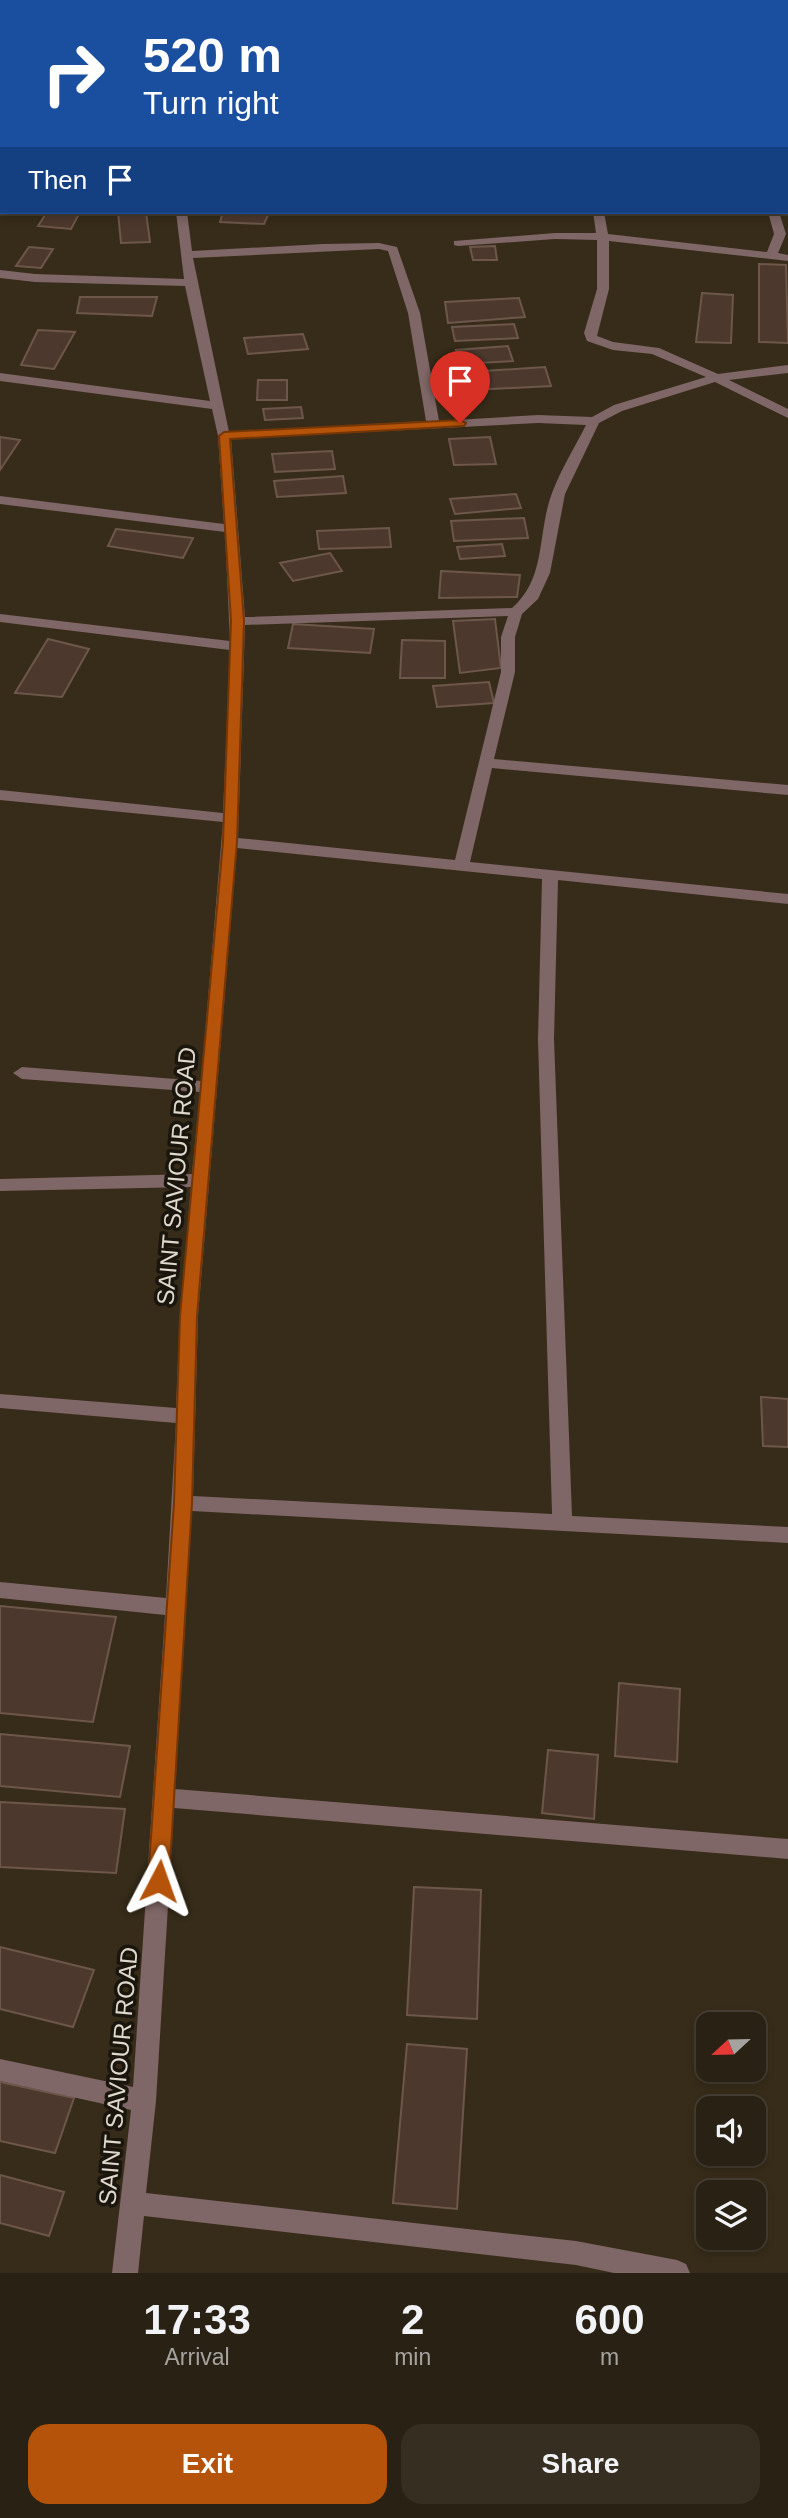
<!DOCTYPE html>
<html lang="en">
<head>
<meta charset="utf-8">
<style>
	body { margin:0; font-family:Arial,sans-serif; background:#352e21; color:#f1f3f6; height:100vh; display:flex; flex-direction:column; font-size:26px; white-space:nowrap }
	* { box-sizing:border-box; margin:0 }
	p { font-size:23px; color:#a5a3a0 }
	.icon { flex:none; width:38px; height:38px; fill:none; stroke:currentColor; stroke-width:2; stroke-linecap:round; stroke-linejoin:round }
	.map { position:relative; height:2273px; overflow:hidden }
	.side { display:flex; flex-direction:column; background:#292113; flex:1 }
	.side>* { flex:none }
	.hud { position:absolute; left:0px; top:0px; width:789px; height:214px; box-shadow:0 4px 10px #0003,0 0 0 2px #453e33; background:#1a4fa0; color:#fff; overflow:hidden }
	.needle { width:46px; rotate:248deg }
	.fabs { position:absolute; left:696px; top:2012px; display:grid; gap:14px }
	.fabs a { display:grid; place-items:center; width:70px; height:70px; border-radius:14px; background:#292113; box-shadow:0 4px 10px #0003,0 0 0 2px #453e33; font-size:35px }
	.pin { position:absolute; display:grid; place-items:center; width:60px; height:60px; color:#fff; margin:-72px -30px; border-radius:50% 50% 50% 0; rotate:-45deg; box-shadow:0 0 7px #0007 }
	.pin .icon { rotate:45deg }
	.me { position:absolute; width:77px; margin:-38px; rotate:4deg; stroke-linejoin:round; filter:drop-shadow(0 0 5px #0008) }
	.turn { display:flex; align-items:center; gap:24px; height:147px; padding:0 28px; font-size:32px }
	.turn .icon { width:91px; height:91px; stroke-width:2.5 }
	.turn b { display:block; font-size:49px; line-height:60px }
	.then { display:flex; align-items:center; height:66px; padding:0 28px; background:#0003; gap:14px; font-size:26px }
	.eta { display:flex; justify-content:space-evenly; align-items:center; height:119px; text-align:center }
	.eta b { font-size:42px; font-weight:700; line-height:49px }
	.action { display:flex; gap:14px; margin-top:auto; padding:14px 28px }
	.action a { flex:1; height:80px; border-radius:21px; background:#b45309; color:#fff; font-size:28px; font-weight:700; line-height:80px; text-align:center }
	.action a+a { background:#352e21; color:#f1f3f6 }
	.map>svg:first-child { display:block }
	.building { fill:#4d382d; stroke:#6d574b; stroke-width:2 }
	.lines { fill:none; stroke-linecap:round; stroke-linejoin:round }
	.minor { fill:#7f6667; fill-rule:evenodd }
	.route { fill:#b45309; stroke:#753606; stroke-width:2 }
	.labels { text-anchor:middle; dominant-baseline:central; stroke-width:7; stroke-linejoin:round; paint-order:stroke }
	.street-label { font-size:24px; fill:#dfd8cc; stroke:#1a150d }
</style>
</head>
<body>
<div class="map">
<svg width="788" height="2273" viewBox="0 0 788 2273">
	<rect width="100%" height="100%" fill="#372c19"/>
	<path class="building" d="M 47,212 L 80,212 L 71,229 L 38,226 Z
		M 118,212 L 146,212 L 150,242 L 121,243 Z
		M 223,212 L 250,212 L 269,213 L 264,224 L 220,222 Z
		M 495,246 L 497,260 L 473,260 L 470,247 Z
		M 29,247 L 53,249 L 41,268 L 16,266 Z
		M 759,264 L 786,265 L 788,343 L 759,342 Z
		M 702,293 L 733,295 L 731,343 L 696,342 Z
		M 80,297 L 157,297 L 152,316 L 77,313 Z
		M 519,298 L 525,317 L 448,323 L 445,302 Z
		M 514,324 L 518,338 L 455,341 L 452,327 Z
		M 38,330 L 75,332 L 54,369 L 21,365 Z
		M 303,334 L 308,349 L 248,354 L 244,338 Z
		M 508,346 L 513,361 L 461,364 L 456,350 Z
		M 545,367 L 551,386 L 473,390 L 468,372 Z
		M 258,380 L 287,380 L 287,400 L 257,400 Z
		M 301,407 L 303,418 L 265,420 L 263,409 Z
		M 0,437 L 20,440 L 0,470 Z
		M 490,437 L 496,464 L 454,465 L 449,439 Z
		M 332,451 L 335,469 L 275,472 L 272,454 Z
		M 343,476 L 346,493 L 277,497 L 274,481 Z
		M 516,494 L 521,508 L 455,514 L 450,499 Z
		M 524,518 L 528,538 L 454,541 L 451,521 Z
		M 389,528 L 391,547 L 319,549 L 317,531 Z
		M 116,529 L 193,538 L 183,558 L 108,546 Z
		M 502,544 L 505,556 L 460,559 L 457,547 Z
		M 330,553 L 342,571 L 293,581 L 280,563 Z
		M 441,571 L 520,575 L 517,597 L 439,598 Z
		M 495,619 L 501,668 L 460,673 L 453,621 Z
		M 293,624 L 374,629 L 370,653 L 288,648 Z
		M 48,639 L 89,649 L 62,697 L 15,693 Z
		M 402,640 L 445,641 L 445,678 L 400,678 Z
		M 489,682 L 494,703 L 437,707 L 433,686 Z
		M 761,1397 L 788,1399 L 788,1447 L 763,1446 Z
		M 0,1606 L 116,1617 L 93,1722 L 0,1713 Z
		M 619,1683 L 680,1689 L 677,1762 L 615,1756 Z
		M 0,1734 L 130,1746 L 120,1797 L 0,1786 Z
		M 548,1750 L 598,1755 L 594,1819 L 542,1813 Z
		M 0,1802 L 125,1809 L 116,1873 L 0,1867 Z
		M 414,1887 L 481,1890 L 477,2019 L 407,2015 Z
		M 0,1947 L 94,1970 L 73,2027 L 0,2009 Z
		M 407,2044 L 467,2049 L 457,2209 L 393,2203 Z
		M 0,2082 L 74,2098 L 55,2153 L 0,2141 Z
		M 0,2175 L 64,2192 L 49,2236 L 0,2223 Z"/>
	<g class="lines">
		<path class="minor" d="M 197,0 L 230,0 L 229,2 Z
			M 385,0 L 424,0 L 384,2 Z
			M 2,3 L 2,12 L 0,12 L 0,4 Z
			M 0,64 L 2,64 L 2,70 L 0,70 Z
			M 0,109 L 2,109 L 0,118 Z
			M 0,182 L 2,182 L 2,188 L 0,188 Z
			M 176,212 L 187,212 L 192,251 L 323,244 L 379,243 L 397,247 L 420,313 L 439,421 L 538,415 L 592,417 L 614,405 L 706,377 L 652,354 L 613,350 L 587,341 L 584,333 L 597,289 L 597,240 L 555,239 L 458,246 L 454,245 L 454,241 L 555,233 L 596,233 L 593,212 L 604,212 L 608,234 L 767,252 L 774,234 L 768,212 L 779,212 L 786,234 L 778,253 L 788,255 L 788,261 L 609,241 L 609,289 L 597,336 L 613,342 L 659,348 L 718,374 L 788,365 L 788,373 L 729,380 L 788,409 L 788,418 L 715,382 L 622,411 L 599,423 L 565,494 L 550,573 L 538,599 L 522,614 L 515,637 L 515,672 L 494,759 L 788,785 L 788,795 L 492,768 L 470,862 L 788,894 L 788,904 L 558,880 L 554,1039 L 572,1516 L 788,1527 L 788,1543 L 192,1511 L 175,1789 L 788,1839 L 788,1859 L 174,1808 L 156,2101 L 146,2193 L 576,2241 L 677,2260 L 686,2264 L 690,2273 L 614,2273 L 576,2265 L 144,2216 L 138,2273 L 112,2273 L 131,2110 L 0,2081 L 0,2059 L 133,2087 L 165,1615 L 0,1598 L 0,1582 L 166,1598 L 176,1423 L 0,1408 L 0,1394 L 176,1408 L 180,1316 L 191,1187 L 0,1191 L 0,1179 L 192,1174 L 200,1092 L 22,1079 L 13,1073 L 22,1067 L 201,1081 L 223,822 L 0,800 L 0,790 L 223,813 L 230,650 L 0,622 L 0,614 L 230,641 L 225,532 L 0,504 L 0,496 L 224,524 L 218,436 L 212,409 L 0,381 L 0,373 L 210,401 L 185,286 L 35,282 L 0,278 L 0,270 L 35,274 L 184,279 ZM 379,249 L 388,251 L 408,313 L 426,421 L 229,432 L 193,258 ZM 538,423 L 586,425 C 575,447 561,469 552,493 C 537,532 547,578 512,608 L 245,617 L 231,439 ZM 508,616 L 501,637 L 501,672 L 455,860 L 238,838 L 245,625 ZM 237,848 L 542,879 L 538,1039 L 552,1514 L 193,1496 L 198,1316 Z"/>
	</g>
	<path class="route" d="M 460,420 L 466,423 L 464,426 L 230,439 L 244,621 L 237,842 L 197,1316 L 192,1503 L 169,1881 L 166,1887 L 159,1890 L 151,1887 L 148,1881 L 174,1503 L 180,1316 L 223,842 L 231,621 L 219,436 L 224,432 Z"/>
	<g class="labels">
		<g class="street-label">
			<text transform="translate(176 1176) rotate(-85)">SAINT SAVIOUR ROAD</text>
			<text transform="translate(118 2076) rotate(-85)">SAINT SAVIOUR ROAD</text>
		</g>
	</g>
</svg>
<div class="fabs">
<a><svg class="needle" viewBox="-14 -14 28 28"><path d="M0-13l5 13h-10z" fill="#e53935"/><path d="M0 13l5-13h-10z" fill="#a5a3a0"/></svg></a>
<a><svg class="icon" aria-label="sound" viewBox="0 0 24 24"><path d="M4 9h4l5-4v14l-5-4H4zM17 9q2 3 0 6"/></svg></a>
<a><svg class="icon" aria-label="layers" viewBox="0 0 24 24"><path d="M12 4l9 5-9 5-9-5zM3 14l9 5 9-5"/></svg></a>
</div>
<div class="pin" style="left:460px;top:423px;background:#d93025"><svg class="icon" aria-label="arrive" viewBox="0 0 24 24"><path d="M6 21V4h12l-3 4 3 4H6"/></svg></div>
<svg class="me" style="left:159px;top:1881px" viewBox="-20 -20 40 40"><path d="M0-17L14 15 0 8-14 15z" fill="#b45309" stroke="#fff" stroke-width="4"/></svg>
<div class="hud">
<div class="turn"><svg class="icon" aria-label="right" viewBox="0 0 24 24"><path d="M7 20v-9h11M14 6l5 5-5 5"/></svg><div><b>520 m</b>Turn right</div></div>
<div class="then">Then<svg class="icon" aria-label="arrive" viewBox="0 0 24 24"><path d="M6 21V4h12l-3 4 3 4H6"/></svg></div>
</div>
</div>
<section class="side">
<div class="eta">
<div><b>17:33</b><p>Arrival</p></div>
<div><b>2</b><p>min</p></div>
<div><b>600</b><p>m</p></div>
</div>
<div class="action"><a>Exit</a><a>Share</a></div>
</section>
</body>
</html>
